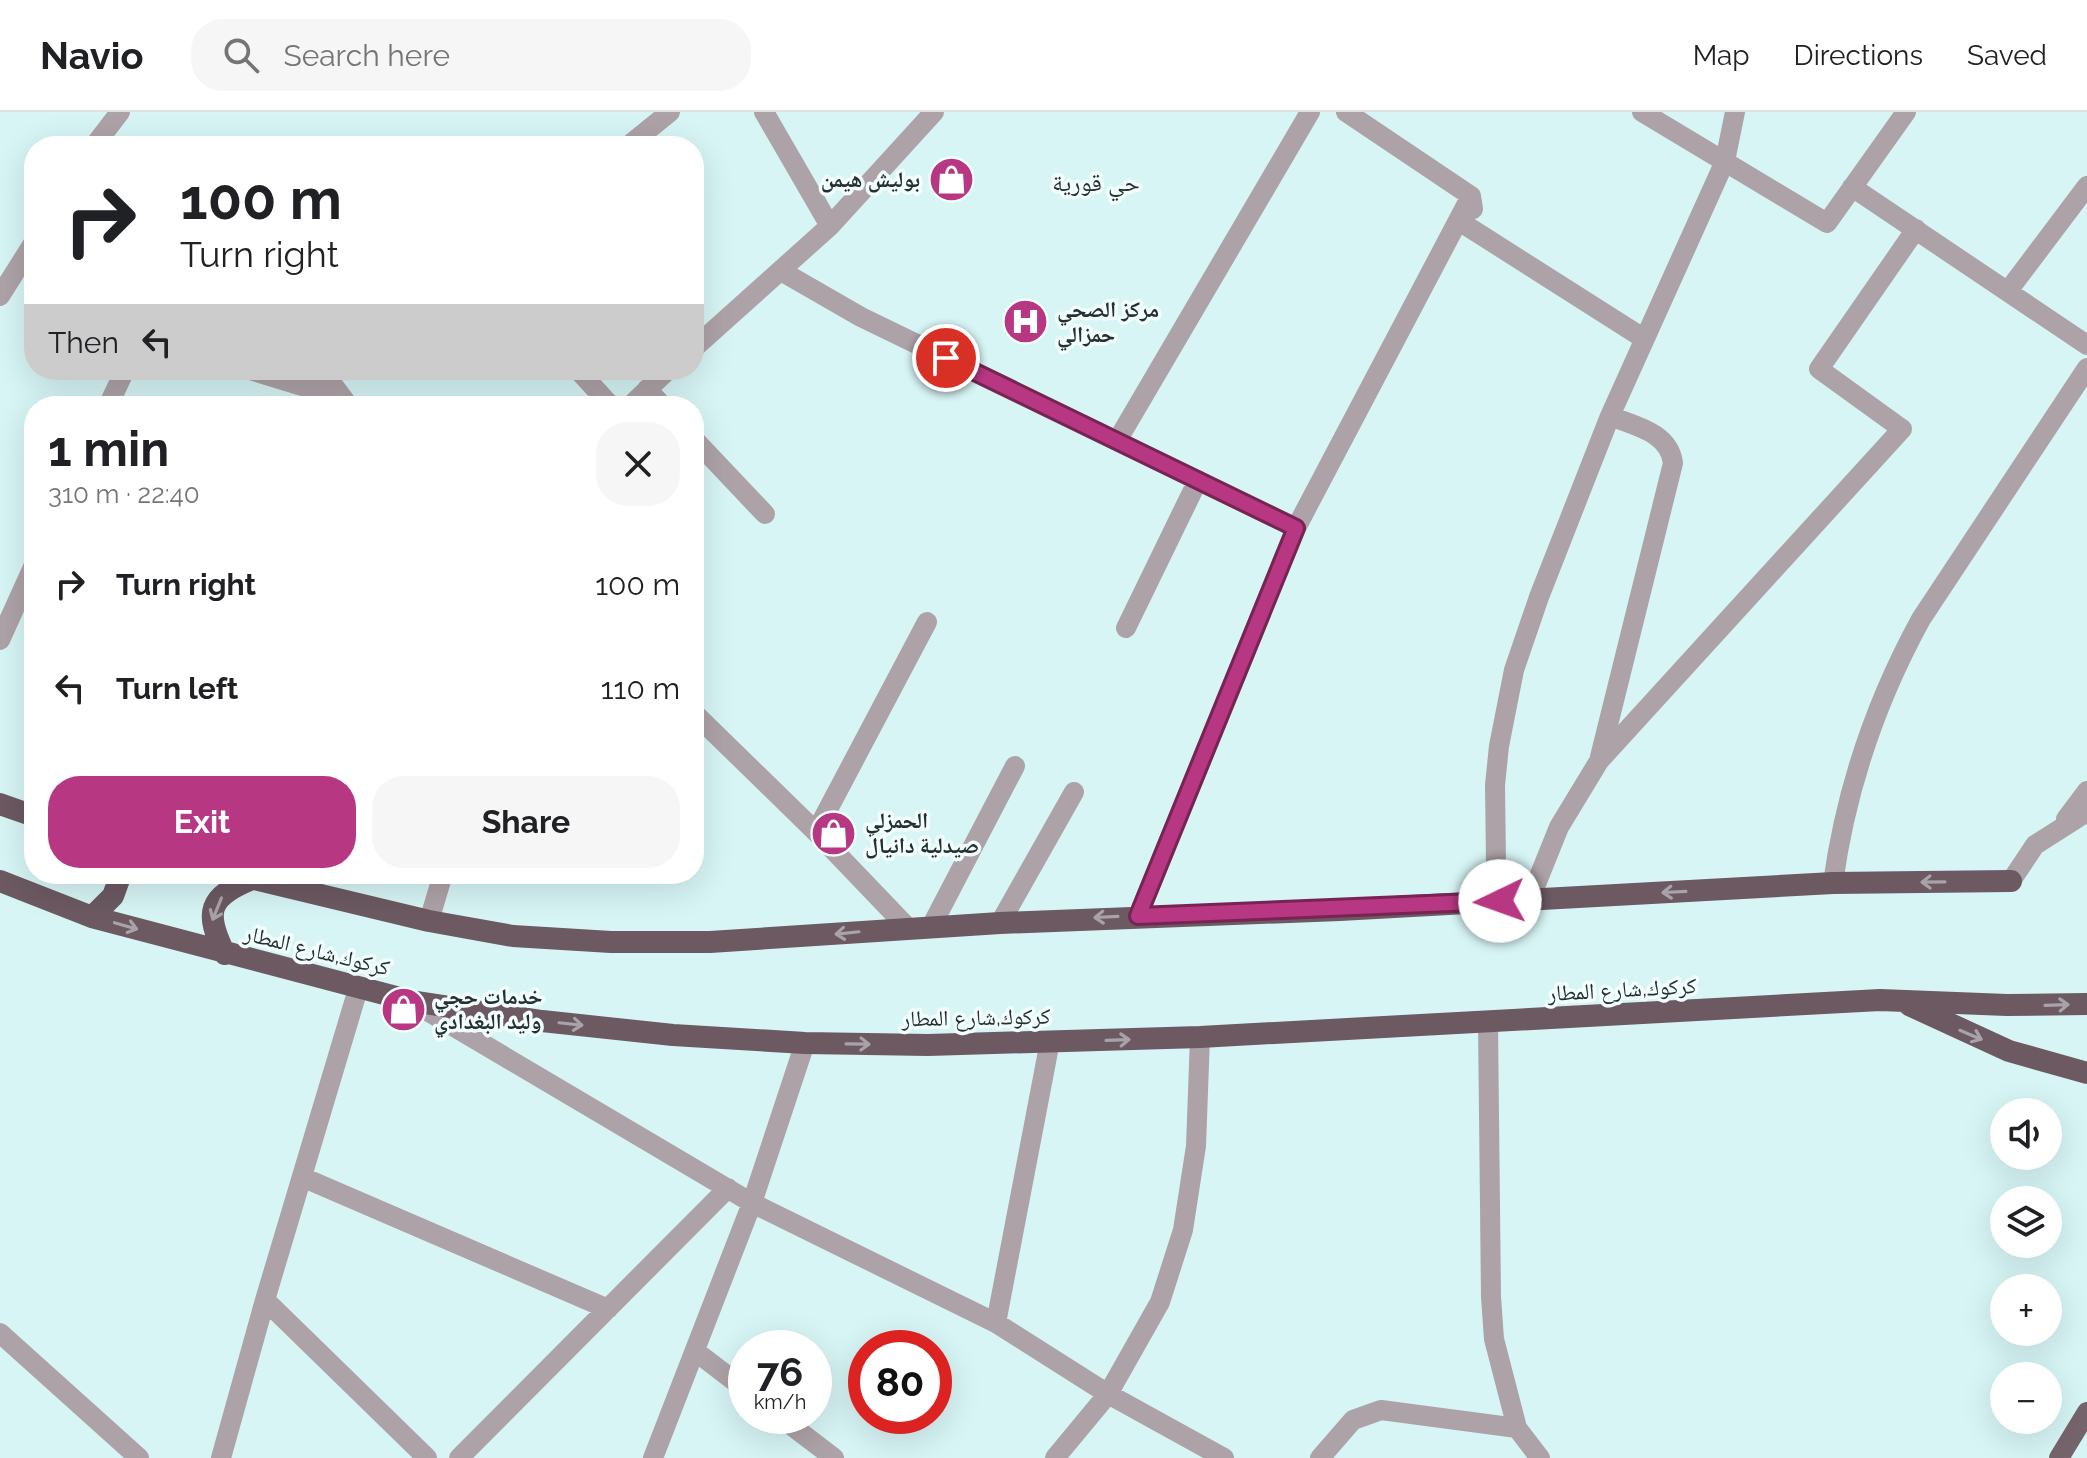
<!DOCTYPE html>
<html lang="en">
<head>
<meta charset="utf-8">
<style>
	body { margin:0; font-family:Raleway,"Noto Naskh Arabic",sans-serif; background:#f6f6f6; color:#202124; height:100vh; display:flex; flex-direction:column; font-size:30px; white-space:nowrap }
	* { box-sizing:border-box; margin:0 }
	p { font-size:26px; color:#757577 }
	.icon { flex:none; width:44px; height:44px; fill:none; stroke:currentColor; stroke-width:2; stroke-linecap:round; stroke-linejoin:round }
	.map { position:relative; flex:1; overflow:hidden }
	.panel { position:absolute; left:24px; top:284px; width:680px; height:488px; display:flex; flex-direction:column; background:#fff; border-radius:32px; box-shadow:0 8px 32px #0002 }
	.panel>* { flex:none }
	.top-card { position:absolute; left:24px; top:24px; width:680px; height:244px; border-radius:32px; box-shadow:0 8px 32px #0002; background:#fff; color:#202124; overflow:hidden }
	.fabs { position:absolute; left:1990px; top:986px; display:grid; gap:16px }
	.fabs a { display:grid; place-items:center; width:72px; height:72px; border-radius:50%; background:#fff; box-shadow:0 8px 32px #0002; font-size:40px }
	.speed { position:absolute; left:728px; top:1218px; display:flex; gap:16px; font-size:40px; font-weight:700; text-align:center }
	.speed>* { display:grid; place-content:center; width:104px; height:104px; border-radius:50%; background:#fff; box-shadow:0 8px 32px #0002; line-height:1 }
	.speed small { font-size:20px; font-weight:400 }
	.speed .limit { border:12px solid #d22; background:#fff; color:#111 }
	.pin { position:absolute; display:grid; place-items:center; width:68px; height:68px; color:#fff; margin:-34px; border:4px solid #fff; border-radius:50%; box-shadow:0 2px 8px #0007 }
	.me { position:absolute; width:88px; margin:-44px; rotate:267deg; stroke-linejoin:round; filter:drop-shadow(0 0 6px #0008) }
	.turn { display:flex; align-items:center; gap:28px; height:168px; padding:0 24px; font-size:36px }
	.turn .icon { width:104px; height:104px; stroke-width:2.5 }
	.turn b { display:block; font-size:56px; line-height:68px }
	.then { display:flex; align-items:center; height:76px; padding:0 24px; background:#0003; gap:16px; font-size:30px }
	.round { display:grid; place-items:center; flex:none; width:84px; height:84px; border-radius:32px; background:#f6f6f6 }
	.summary { display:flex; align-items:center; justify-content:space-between; height:136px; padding:0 24px }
	h1 { font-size:48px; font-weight:700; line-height:60px }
	.primary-button { display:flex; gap:16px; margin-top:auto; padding:16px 24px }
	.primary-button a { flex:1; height:92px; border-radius:32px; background:#b73782; color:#fff; font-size:32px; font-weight:700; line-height:92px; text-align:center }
	.primary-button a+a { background:#f6f6f6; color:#202124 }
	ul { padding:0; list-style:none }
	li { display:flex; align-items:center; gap:24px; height:104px; padding:0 24px }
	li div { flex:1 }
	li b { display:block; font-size:30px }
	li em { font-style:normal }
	header { display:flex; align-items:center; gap:48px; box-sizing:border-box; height:112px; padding:0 40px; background:#fff; border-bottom:2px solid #e0e0e0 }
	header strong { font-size:38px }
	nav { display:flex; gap:44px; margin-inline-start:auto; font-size:28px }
	.search { width:560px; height:72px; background:#f6f6f6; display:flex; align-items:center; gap:20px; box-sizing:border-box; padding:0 28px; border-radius:32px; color:#757577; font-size:30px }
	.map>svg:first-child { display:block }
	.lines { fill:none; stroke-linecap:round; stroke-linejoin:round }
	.minor { stroke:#ada2a7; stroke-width:20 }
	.primary { stroke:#76646c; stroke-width:20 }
	.trunk { stroke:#6c5962; stroke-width:22 }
	.oneway { stroke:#a8a3a8 }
	.route-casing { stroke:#772454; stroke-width:20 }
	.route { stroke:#b73782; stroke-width:14 }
	.labels { text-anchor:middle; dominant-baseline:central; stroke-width:7; stroke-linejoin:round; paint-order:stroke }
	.poi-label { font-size:22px; font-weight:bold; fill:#243030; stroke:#f2fefe; text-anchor:start }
	.street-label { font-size:22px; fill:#243030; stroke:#f2fefe }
	.neighbourhood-label { font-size:24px; fill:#243030; stroke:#f2fefe }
</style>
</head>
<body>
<header>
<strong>Navio</strong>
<div class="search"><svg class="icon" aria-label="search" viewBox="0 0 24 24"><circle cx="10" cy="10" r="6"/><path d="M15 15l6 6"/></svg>Search here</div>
<nav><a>Map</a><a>Directions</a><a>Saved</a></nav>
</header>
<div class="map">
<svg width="2087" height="1346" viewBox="0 0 2087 1346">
	<rect width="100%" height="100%" fill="#d7f5f5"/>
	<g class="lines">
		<path class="minor" d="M 764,0 L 830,114
			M 1346,0 L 1471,84 L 1473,97
			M 1642,0 L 1827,111 L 1906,0
			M 94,34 L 120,0
			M 628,34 L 670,0
			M 1852,75 L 2087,233
			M 1459,109 L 1643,226
			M 781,159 L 861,205 L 1296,416
			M 2008,179 L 2087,74
			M 0,184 L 34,130
			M 694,236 L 830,114 L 934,0
			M 250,258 L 341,286
			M 322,258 L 345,289
			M 578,258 L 611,294
			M 647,277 L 663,294
			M 108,294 L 125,258
			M 630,294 L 668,258
			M 694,327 L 765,402
			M 1117,329 L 1310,0
			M 1126,516 L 1198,368
			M 0,528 L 34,453
			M 694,601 L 816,720 L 907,815
			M 1600,645 L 1673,351 C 1669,320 1635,314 1610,304
			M 2066,707 L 2087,679
			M 816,720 L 927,510
			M 2011,769 L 2035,733 L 2087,700
			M 1833,771 C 1846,676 1875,591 1921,507 L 2087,256
			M 1530,787 L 1559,715 L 1599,649 L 1902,317 L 1819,257 L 1916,117
			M 1500,789 L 1496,751 L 1495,673 L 1499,634 L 1514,558 L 1539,485 L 1610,304 L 1725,49 L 1735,0
			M 1138,804 L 1296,416 L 1471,84
			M 429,809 L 443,762
			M 1000,811 L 1074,680
			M 931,815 L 1015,654
			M 412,890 L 752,1091 L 996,1211 L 1108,1282 L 1224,1346
			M 1488,910 L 1491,1185 L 1494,1227 L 1517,1316
			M 302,1065 L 608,1197
			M 265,1188 L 427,1346
			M 996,1211 L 1050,929
			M 0,1221 L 139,1346
			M 695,1239 L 746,1278
			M 779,1304 L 834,1346
			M 221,1346 L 265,1188 L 358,877
			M 459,1346 L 728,1076
			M 653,1346 L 752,1091 L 805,931
			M 1055,1346 L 1108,1282 L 1160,1190 L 1183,1118 L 1196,1034 L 1200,925
			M 1320,1346 L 1353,1308 L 1381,1298 L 1517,1316 L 1540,1346"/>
		<path class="primary" d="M 2059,1346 L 2087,1300"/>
		<path class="trunk" d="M 0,692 L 34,704
			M 233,762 L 429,809 L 513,824 L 611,830 L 710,830 L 1000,811 L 1340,798 L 1833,771 L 2011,769
			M 0,769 L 92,805 L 411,889 L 542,909 L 673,923 L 805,931 L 928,933 L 1200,925 L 1880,888 L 2007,893 L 2087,892
			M 92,805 L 113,784 L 121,762
			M 225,842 C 204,800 208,785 252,767
			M 1909,893 L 2009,939 L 2087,961"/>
	</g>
	<defs><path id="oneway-shaft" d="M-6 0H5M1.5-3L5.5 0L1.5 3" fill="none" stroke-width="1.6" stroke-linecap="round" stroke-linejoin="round" transform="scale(2)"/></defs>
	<g class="oneway">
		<use href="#oneway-shaft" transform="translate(1933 770) rotate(179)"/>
		<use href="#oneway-shaft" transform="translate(1674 780) rotate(177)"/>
		<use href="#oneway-shaft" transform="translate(217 797) rotate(112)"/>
		<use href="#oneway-shaft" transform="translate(1106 805) rotate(177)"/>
		<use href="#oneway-shaft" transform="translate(126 814) rotate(16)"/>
		<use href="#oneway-shaft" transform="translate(847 821) rotate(174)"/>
		<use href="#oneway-shaft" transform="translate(2057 893) rotate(-2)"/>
		<use href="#oneway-shaft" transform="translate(571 912) rotate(6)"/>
		<use href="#oneway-shaft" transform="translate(1971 923) rotate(23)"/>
		<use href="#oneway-shaft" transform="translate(1118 928) rotate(-2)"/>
		<use href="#oneway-shaft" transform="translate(858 932) rotate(1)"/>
	</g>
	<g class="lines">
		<defs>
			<path id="route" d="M 946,246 L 1296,416 L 1138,804 L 1500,789"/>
		</defs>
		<use href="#route" class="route-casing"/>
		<use href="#route" class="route"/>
	</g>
	<defs>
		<symbol id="shop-disc" viewBox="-11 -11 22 22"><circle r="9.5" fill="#b73782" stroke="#f2fefe"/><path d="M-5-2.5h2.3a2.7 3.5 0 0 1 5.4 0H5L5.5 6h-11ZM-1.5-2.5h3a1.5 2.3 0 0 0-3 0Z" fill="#fff"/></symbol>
		<symbol id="hospital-disc" viewBox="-11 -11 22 22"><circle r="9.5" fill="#b73782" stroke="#f2fefe"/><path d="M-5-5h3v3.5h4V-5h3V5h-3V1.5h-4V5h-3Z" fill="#fff"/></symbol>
	</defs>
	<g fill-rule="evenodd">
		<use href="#shop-disc" x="926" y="42" width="51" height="51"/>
		<use href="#hospital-disc" x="1000" y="184" width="51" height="51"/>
		<use href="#shop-disc" x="808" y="696" width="51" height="51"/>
		<use href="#shop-disc" x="378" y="872" width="51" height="51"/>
	</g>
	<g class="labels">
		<g class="poi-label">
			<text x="920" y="67" text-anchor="end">بوليش هيمن</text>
			<text x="1057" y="197">مركز الصحي<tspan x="1057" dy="25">حمزالي</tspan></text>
			<text x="865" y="708">الحمزلي<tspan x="865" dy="25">صيدلية دانيال</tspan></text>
			<text x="434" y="884">خدمات حجي<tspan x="434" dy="25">وليد البغدادي</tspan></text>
		</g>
		<g class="street-label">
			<text transform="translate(317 838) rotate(14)">كركوك,شارع المطار</text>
			<text transform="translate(1622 877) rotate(-3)">كركوك,شارع المطار</text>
			<text transform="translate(976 905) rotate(-1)">كركوك,شارع المطار</text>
		</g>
		<g class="neighbourhood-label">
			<text x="1096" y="70">حي قورية</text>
		</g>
	</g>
</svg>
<div class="fabs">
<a><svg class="icon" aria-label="sound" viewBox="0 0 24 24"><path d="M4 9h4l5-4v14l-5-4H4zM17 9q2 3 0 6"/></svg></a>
<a><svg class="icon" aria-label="layers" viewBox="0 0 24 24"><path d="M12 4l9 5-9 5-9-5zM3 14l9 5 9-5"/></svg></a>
<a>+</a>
<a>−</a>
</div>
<div class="speed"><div>76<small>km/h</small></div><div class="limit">80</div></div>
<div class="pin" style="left:946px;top:246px;background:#d93025"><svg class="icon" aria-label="arrive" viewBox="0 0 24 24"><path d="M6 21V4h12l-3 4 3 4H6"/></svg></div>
<svg class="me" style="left:1500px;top:789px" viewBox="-20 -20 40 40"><circle r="19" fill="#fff"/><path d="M0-13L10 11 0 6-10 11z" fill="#b73782"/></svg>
<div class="top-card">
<div class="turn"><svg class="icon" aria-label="right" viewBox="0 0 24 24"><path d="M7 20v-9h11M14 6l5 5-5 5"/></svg><div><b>100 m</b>Turn right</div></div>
<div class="then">Then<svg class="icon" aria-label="left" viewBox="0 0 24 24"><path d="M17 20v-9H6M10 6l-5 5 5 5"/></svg></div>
</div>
<section class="panel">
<div class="summary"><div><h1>1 min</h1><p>310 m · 22:40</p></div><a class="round"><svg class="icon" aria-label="close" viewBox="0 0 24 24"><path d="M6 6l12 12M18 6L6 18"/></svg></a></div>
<ul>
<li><svg class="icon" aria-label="right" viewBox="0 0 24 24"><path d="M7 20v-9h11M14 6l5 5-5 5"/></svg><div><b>Turn right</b></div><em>100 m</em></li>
<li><svg class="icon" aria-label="left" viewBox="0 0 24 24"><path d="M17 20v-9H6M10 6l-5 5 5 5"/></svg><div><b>Turn left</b></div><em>110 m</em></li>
</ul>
<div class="primary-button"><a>Exit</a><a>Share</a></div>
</section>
</div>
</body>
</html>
